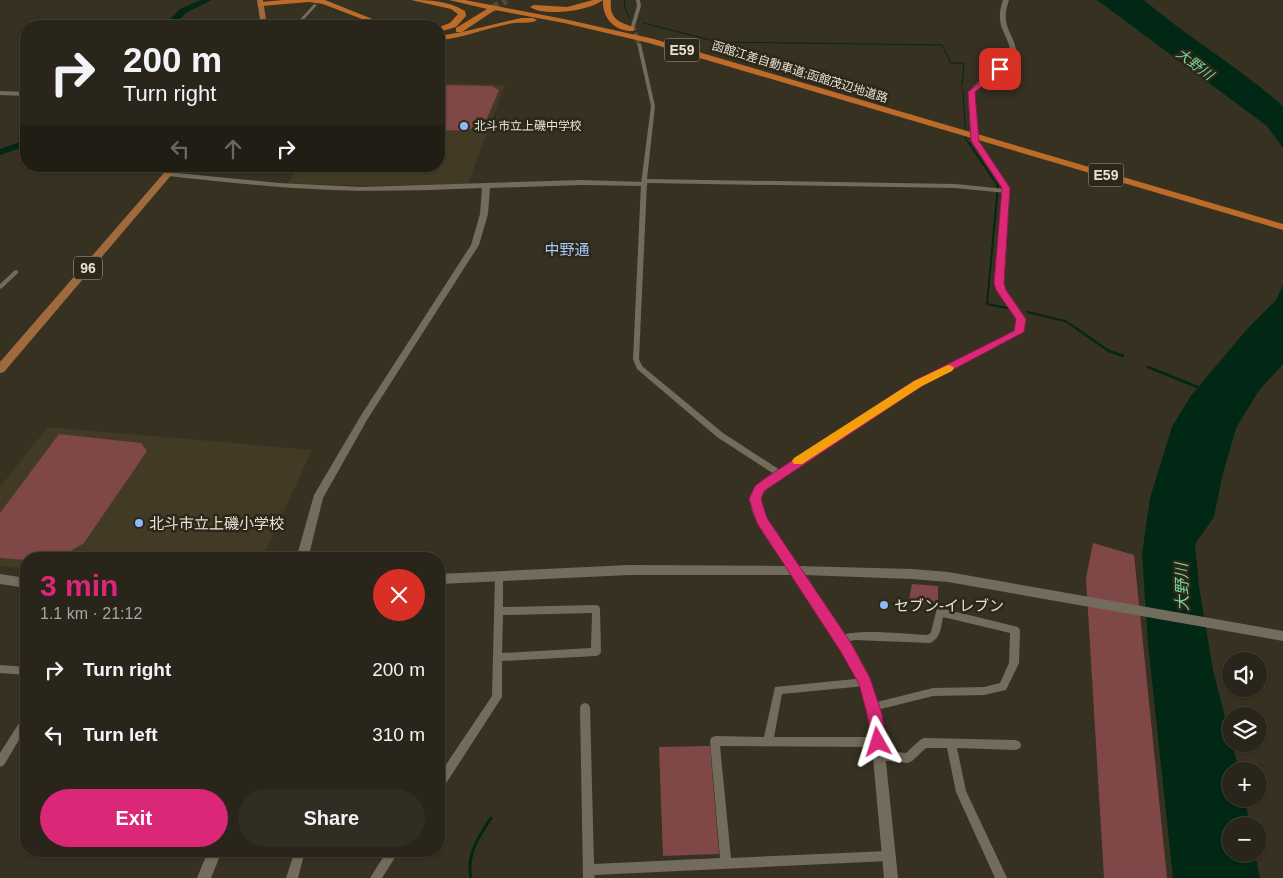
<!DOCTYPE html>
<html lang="en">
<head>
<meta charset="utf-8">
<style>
	body { margin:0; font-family:Arial,"Noto Sans JP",sans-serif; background:#312d23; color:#f1f3f6; height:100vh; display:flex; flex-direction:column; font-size:19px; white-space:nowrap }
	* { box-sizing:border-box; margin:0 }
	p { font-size:16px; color:#a5a5a2 }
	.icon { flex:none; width:28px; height:28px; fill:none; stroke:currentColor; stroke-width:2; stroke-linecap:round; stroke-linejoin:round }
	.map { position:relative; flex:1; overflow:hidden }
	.sheet { position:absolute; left:20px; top:552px; width:425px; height:305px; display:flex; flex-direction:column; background:#29251a; border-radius:20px; box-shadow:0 1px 4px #0004,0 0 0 1px #454239 }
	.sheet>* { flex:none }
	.guide { position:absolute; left:20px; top:20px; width:425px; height:152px; border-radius:20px; box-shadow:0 1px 4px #0004,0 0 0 1px #454239; background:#29251a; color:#f1f3f6; overflow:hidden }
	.buttons { position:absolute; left:1222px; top:652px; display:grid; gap:10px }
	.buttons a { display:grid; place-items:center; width:45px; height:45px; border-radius:50%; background:#29251a; box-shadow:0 1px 4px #0004,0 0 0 1px #454239; font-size:25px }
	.pin { position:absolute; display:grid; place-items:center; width:42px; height:42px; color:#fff; margin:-21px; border-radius:10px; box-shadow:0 2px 8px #0006 }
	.me { position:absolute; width:55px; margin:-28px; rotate:354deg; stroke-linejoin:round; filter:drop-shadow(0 0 4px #0008) }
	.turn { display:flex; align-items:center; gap:18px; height:105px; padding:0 20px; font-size:22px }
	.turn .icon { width:65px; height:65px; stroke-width:2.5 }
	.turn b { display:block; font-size:35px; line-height:42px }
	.lanes { display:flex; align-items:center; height:48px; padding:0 20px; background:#0003; justify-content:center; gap:25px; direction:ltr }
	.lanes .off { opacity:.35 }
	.round { display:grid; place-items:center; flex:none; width:52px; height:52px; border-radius:26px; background:#312d23 }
	.overview { display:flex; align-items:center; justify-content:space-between; height:85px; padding:0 20px }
	h1 { font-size:30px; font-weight:700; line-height:38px; color:#db2777 }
	.primary-button { display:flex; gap:10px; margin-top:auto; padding:10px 20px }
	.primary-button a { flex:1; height:58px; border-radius:30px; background:#db2777; color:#fff; font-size:20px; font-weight:700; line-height:58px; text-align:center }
	.primary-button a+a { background:#312d23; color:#f1f3f6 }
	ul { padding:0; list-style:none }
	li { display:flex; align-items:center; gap:15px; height:65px; padding:0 20px }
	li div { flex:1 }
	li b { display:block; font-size:19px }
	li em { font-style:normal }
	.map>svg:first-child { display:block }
	.built { fill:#423a25 }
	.green { fill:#7f4746 }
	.water { fill:#002815 }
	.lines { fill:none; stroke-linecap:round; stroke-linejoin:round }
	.stream-far3 { stroke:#002815; stroke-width:1 }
	.stream-far2 { stroke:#002815; stroke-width:2 }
	.stream-far1 { stroke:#002815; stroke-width:2.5 }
	.stream { stroke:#002815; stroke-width:3 }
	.river { fill:#002815; fill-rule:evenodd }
	.minor-tunnel { stroke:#514c3d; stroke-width:4.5; stroke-dasharray:4.5 2.5; stroke-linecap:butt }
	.motorway-tunnel { stroke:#514c3d; stroke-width:8; stroke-dasharray:8 4.5; stroke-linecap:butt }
	.minor { fill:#736c5c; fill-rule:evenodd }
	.tertiary { fill:#736c5c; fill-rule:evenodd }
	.primary { fill:#9f6b3d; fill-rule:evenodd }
	.motorway { fill:#bd6b29; fill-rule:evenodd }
	.route { fill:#db2777; stroke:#8e194d }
	.slow { fill:#f59e0b }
	.poi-dot { fill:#8db9fc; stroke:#2d2718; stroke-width:2 }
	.labels { text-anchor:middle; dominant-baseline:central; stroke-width:5; stroke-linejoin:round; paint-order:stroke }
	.far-street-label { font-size:12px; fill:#e5e2d8; stroke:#2d2718 }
	.far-poi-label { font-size:12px; fill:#e5e2d8; stroke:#2d2718; text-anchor:start }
	.shield { fill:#2d2718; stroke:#aeaa9e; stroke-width:1 }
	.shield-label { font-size:14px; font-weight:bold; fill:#e5e2d8 }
	.far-water-label { font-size:14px; font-style:italic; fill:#72d79e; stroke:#2d2718 }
	.far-quarter-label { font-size:15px; fill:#a5c6f9; stroke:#2d2718 }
	.poi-label { font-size:15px; fill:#e5e2d8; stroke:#2d2718; text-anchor:start }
	.water-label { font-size:16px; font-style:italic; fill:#72d79e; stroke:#2d2718 }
</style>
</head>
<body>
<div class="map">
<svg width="1283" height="878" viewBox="0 0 1283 878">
	<rect width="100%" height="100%" fill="#373122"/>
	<path class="built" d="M 439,83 L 505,85 L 468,184 L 375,186 L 288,183 L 300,166 L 439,166 Z
		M 48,427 L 312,450 L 262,559 L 26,559 L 26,569 L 0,566 L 0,487 Z"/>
	<path class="green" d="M 439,85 L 491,86 L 499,90 L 485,123 L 465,131 L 439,130 Z
		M 59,434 L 141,443 L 147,451 L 84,543 L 57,559 L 26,560 L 0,558 L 0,513 Z
		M 1093,543 L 1134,555 L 1167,878 L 1104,878 L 1086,578 Z
		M 912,584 L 938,586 L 938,606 L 909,600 Z
		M 710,746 L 719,854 L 663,856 L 659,747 Z"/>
	<path class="water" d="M 1097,0 L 1144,0 C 1188,38 1239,67 1283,106 L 1283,148 L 1267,126 Z
		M 1283,285 L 1283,364 L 1260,389 L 1236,428 L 1222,477 L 1214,517 L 1195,544 L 1199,587 L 1213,670 L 1239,771 L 1231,771 L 1231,799 L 1245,799 L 1250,826 L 1231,826 L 1231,854 L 1255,854 L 1260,878 L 1173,878 L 1148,643 L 1142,554 L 1150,498 L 1172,427 L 1190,397 L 1248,328 L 1276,300 Z"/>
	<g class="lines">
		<path class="stream-far3" d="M 625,0 L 624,6 L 630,18
			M 643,23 L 718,42 L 942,45 L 951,63 L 964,63 L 962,86
			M 963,90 L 966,139 L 970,145"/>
		<path class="stream-far2" d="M 969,143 L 998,186 L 987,304 L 1007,308
			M 1027,312 L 1065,321 L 1079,330"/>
		<path class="stream-far1" d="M 1077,329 L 1109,351 L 1123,356
			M 1148,367 L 1200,388"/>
		<path class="stream" d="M 471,878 C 466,855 479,836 491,818"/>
		<path class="river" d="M 201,0 L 212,0 L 186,13 L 172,26 L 163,26 L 180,9 Z
			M 26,140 L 26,146 L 0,155 L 0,149 Z"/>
		<path class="minor-tunnel" d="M 633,26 L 639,44"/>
		<path class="motorway-tunnel" d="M 492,9 L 506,0"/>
		<path class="minor" d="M 636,0 L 640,0 L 641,6 L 635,26 L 633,27 L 631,26 L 637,6 Z
			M 314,4 L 317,5 L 298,26 L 294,26 Z
			M 637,43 L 641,44 L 655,106 L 647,179 L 955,184 L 1006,189 L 1009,191 L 1006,193 L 955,188 L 647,183 L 639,359 L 642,366 L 723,433 L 783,472 L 784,474 L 783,476 L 777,476 L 717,437 L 637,369 L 633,359 L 641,184 L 651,106 Z
			M 16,270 L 18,271 L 18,273 L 2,288 L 0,289 L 0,284 L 14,271 Z
			M 499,573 L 502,574 L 503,576 L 503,607 L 596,605 L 599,606 L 600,609 L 601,652 L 599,655 L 596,656 L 502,661 L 502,697 L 500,700 L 443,788 L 439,789 L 439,775 L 492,696 L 495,576 L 496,574 ZM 592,613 L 591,648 L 502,653 L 503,615 Z
			M 940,608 L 1018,627 L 1020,630 L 1019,663 L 1006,690 L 984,695 L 933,696 L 873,711 L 870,710 L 868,707 L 870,704 L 873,703 L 933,688 L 984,687 L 1000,683 L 1009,663 L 1010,633 L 943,617 C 941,627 941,638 930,643 L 855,640 L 840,643 L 837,642 L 835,639 L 837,636 C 861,628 902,634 928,635 L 931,632 L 936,612 L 937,609 Z
			M 0,665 L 26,667 L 26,675 L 0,673 Z
			M 865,678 L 868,679 L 870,682 L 868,685 L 865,686 L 782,694 L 774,737 L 878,737 L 882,739 L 883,742 L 882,745 L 878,747 L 720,746 L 731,858 L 888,851 L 892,852 L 893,856 L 892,860 L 888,861 L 594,875 L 595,878 L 583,878 L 580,707 L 582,704 L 585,703 L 588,704 L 590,707 L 594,864 L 720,858 L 710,741 L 711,738 L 715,736 L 764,737 L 775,687 Z
			M 26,716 L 26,728 L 4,765 L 0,767 L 0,753 L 23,717 Z
			M 924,738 L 1016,740 L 1020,742 L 1021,745 L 1020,748 L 1016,750 L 957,748 L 966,791 L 1007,878 L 995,878 L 956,792 L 947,748 L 926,748 L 912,761 L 908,763 L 879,760 L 875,758 L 874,755 L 875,752 L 879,750 L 906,753 L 920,740 Z
			M 295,851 L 305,851 L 298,878 L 286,878 Z
			M 387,851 L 399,851 L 382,878 L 370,878 Z"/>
		<path class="tertiary" d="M 1003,0 L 1009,0 C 998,30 1019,36 1016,57 C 1004,72 984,77 974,94 L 978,141 L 1010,188 L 1003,283 L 1005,290 L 1025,319 L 1023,332 L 921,385 L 773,485 C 769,488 764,491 762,496 C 756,512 789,553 798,566 L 912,569 L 948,572 L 1283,631 L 1283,641 L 948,582 L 912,579 L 804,575 L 850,644 L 869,678 L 881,714 L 898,878 L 884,878 L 869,714 L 859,683 L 842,652 L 792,575 L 629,575 L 439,584 L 439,574 L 629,565 L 786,566 C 776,551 746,515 751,497 C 753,489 759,484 765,479 L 915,381 L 1015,331 L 1017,319 L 997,290 L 995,283 L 1002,188 L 972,141 L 968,94 C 978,77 997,72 1010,57 C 1013,36 992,30 1003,0 Z
			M 0,91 L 26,92 L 26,96 L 0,95 Z
			M 166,172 L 279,183 L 361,187 L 581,180 L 644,182 L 648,184 L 644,186 L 581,185 L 490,188 L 488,214 L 479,245 L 367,420 L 323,498 L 308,559 L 296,559 L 314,495 L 360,417 L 471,245 L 480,214 L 482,188 C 433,190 383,192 333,190 C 278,188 224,182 169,176 L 166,176 Z
			M 0,574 L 26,578 L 26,588 L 0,584 Z
			M 208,851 L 222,851 L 211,878 L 197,878 Z"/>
		<path class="primary" d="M 257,0 L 263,0 L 267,26 L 261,26 Z
			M 170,166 L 179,166 L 4,372 L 0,373 L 0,362 Z"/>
		<path class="motorway" d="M 283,0 L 325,0 L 390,26 L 380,26 L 323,4 L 309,2 L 261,6 L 257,4 L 261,2 Z
			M 411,0 C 430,0 449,1 465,11 L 466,16 L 456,27 L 439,32 L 439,27 L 450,23 L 458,14 L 451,9 Z
			M 449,0 L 465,0 L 564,19 L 654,39 L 1283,224 L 1283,230 L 649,43 L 564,23 L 495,10 L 462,32 L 456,32 L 456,28 L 487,9 Z
			M 593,0 L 603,0 C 589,11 545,17 530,7 L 534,5 L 567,7 Z
			M 603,0 L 611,0 C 609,18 618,22 634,27 L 634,31 C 615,32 602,18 603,0 Z
			M 521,18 L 533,18 L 537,20 C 531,24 521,22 514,23 C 488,27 465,38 439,40 L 439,36 L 462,32 Z"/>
	</g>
	<path class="route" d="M 997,68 L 1003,69 L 975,92 L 979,141 L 1010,188 L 1004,283 L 1006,290 L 1026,319 L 1024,332 L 922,386 L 773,485 L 764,491 L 761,499 L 767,518 L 851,643 L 870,678 L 882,714 L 886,742 L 883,747 L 878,750 L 873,747 L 867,714 L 859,684 L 841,652 L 757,523 L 749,499 L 755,486 L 764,479 L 914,381 L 1014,331 L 1016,319 L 996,290 L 994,283 L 1002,188 L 971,141 L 968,92 Z"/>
	<path class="slow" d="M 948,365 L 952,366 L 954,368 L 952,371 L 922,386 L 802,464 L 794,464 L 792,461 L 794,458 L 914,381 Z"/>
	<g class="poi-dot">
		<circle cx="464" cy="126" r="5"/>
		<circle cx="139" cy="523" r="5"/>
		<circle cx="884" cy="605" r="5"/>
	</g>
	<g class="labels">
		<g class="far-street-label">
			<text transform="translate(800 72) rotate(17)">函館江差自動車道;函館茂辺地道路</text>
		</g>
		<g class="far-poi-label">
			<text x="474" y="126">北斗市立上磯中学校</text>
		</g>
		<g class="shield">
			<rect x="664.5" y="38.5" width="35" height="23" rx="4"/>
			<rect x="1088.5" y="163.5" width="35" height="23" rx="4"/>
			<rect x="74" y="256.5" width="28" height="23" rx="4"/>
		</g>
		<g class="shield-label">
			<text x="682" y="50">E59</text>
			<text x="1106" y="175">E59</text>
			<text x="88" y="268">96</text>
		</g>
		<g class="far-water-label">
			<text transform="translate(1195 64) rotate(37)">大野川</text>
		</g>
		<g class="far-quarter-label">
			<text x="567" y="249">中野通</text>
		</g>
		<g class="poi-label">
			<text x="149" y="523">北斗市立上磯小学校</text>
			<text x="894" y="605">セブン-イレブン</text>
		</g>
		<g class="water-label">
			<text transform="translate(1182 587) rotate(-91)">大野川</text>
		</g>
	</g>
</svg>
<div class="buttons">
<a><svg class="icon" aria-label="sound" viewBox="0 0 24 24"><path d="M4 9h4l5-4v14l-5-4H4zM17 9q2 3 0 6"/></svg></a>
<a><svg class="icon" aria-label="layers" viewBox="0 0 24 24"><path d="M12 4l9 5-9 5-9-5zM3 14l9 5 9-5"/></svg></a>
<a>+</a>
<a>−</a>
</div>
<div class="pin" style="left:1000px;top:69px;background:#d93025"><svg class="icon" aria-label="arrive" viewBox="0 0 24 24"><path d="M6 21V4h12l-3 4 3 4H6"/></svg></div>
<svg class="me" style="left:878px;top:742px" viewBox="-20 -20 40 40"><path d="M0-17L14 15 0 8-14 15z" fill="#db2777" stroke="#fff" stroke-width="4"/></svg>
<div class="guide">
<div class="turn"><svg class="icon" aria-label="right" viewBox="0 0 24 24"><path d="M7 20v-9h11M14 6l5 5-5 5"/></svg><div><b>200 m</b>Turn right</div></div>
<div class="lanes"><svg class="icon off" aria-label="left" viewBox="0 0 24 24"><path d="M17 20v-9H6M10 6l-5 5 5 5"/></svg><svg class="icon off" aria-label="ahead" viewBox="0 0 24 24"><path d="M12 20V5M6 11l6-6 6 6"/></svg><svg class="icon" aria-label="right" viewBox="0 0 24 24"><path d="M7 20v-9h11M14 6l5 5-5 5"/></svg></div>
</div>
<section class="sheet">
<div class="overview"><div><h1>3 min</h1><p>1.1 km · 21:12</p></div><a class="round" style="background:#d93025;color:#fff"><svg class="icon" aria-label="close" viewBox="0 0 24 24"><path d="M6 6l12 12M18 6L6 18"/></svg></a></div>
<ul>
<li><svg class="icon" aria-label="right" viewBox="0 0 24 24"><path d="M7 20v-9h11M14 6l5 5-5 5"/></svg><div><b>Turn right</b></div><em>200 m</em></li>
<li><svg class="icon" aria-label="left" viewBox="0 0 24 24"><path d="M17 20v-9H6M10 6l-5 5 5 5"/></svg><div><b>Turn left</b></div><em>310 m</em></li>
</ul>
<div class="primary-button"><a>Exit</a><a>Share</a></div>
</section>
</div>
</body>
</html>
